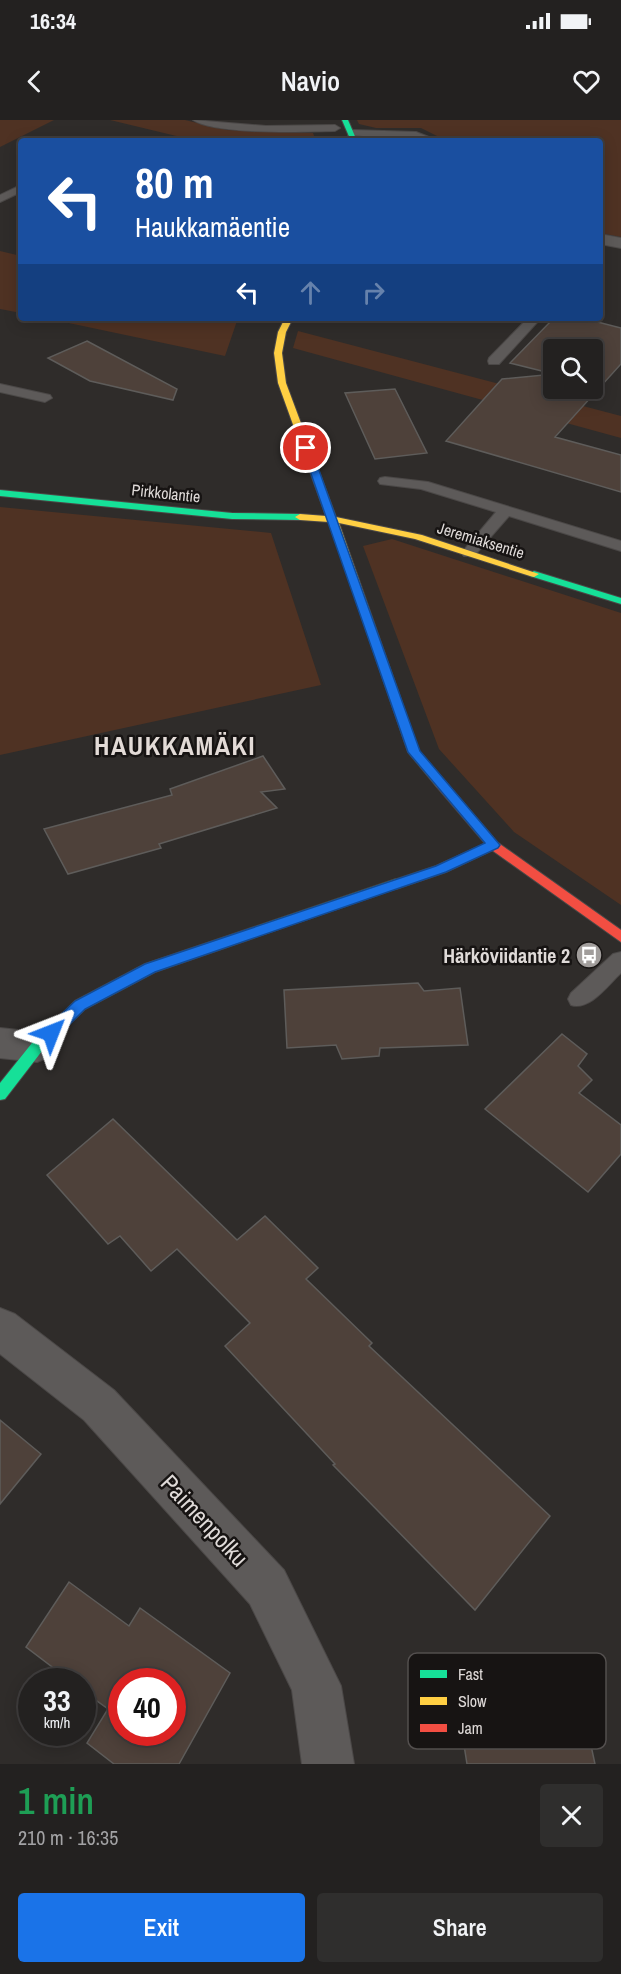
<!DOCTYPE html>
<html lang="en">
<head>
<meta charset="utf-8">
<style>
	body { margin:0; font-family:"Archivo Narrow",sans-serif; background:#2f2e2d; color:#f1f3f6; height:100vh; display:flex; flex-direction:column; font-size:22px; white-space:nowrap }
	* { box-sizing:border-box; margin:0 }
	p { font-size:20px; color:#a3a3a5 }
	.icon { flex:none; width:33px; height:33px; fill:none; stroke:currentColor; stroke-width:2; stroke-linecap:round; stroke-linejoin:round }
	.map { position:relative; height:1644px; overflow:hidden }
	.sheet { display:flex; flex-direction:column; background:#232120; flex:1 }
	.sheet>* { flex:none }
	.hud { position:absolute; left:18px; top:18px; width:585px; height:183px; border-radius:6px; box-shadow:0 3px 15px #0003,0 0 0 2px #403e3e; background:#1a4fa0; color:#fff; overflow:hidden }
	.fabs { position:absolute; left:543px; top:219px; display:grid; gap:12px }
	.fabs a { display:grid; place-items:center; width:60px; height:60px; border-radius:6px; background:#232120; box-shadow:0 3px 15px #0003,0 0 0 2px #403e3e; font-size:30px }
	.speed { position:absolute; left:18px; top:1548px; display:flex; gap:12px; font-size:30px; font-weight:700; text-align:center }
	.speed>* { display:grid; place-content:center; width:78px; height:78px; border-radius:50%; background:#232120; box-shadow:0 3px 15px #0003,0 0 0 2px #403e3e; line-height:1 }
	.speed small { font-size:15px; font-weight:400 }
	.speed .limit { border:9px solid #d22; background:#fff; color:#111 }
	.pin { position:absolute; display:grid; place-items:center; width:51px; height:51px; color:#fff; margin:-26px; border:3px solid #fff; border-radius:50%; box-shadow:0 2px 6px #0007 }
	.me { position:absolute; width:66px; margin:-33px; rotate:45deg; stroke-linejoin:round; filter:drop-shadow(0 0 4px #0008) }
	.turn { display:flex; align-items:center; gap:21px; height:126px; padding:0 18px; font-size:27px }
	.turn .icon { width:78px; height:78px; stroke-width:2.5 }
	.turn b { display:block; font-size:42px; line-height:51px }
	.lanes { display:flex; align-items:center; height:57px; padding:0 18px; background:#0003; justify-content:center; gap:30px; direction:ltr }
	.lanes .off { opacity:.35 }
	.round { display:grid; place-items:center; flex:none; width:63px; height:63px; border-radius:6px; background:#2f2e2d }
	.headline { display:flex; align-items:center; justify-content:space-between; height:102px; padding:0 18px }
	h1 { font-size:36px; font-weight:600; line-height:45px; color:#1e9e55 }
	.action { display:flex; gap:12px; margin-top:auto; padding:12px 18px }
	.action a { flex:1; height:69px; border-radius:6px; background:#1a73e8; color:#fff; font-size:24px; font-weight:600; line-height:69px; text-align:center }
	.action a+a { background:#2f2e2d; color:#f1f3f6 }
	.status { display:flex; justify-content:space-between; align-items:center; height:42px; padding:0 30px; background:#232120; direction:ltr }
	.status svg { height:16px; fill:currentColor }
	header { display:flex; justify-content:space-between; align-items:center; height:78px; padding:0 18px; background:#232120; font-size:27px; font-weight:600 }
	.map>svg:first-child { display:block }
	.green { fill:#4f3223 }
	.building { fill:#4e413a; stroke:#5e5c5a; stroke-width:1.5; fill-rule:evenodd }
	.lines { fill:none; stroke-linecap:round; stroke-linejoin:round }
	.lane-casing { stroke:#4b4847; stroke-width:2 }
	.street-casing { stroke:#4b4847; stroke-width:2 }
	.fast-casing { stroke:#4b4847; stroke-width:2 }
	.slow-casing { stroke:#4b4847; stroke-width:2 }
	.jam-casing { stroke:#4b4847; stroke-width:2 }
	.lane { fill:#5d5a59; fill-rule:evenodd }
	.street { fill:#5d5a59; fill-rule:evenodd }
	.fast { fill:#16e098; fill-rule:evenodd }
	.slow { fill:#ffcf43; fill-rule:evenodd }
	.jam { fill:#f24e42; fill-rule:evenodd }
	.route { fill:#1a73e8; stroke:#114b97; stroke-width:1.5 }
	.labels { text-anchor:middle; dominant-baseline:central; stroke-width:5; stroke-linejoin:round; paint-order:stroke }
	.far-street-label { font-size:16px; fill:#dfdad8; stroke:#171413 }
	.poi-label { font-size:20px; font-weight:bold; fill:#dfdad8; stroke:#171413; text-anchor:end }
	.near-street-label { font-size:24px; fill:#dfdad8; stroke:#171413 }
	.district-label { font-size:26px; font-weight:bold; letter-spacing:1.5px; fill:#e3dbd7; stroke:#171413 }
	.key { fill:#171413; stroke:#534f4e; stroke-width:1.5 }
	.key-label { font-size:16px; fill:#dfdad8 }
</style>
</head>
<body>
<div class="status"><b>16:34</b><svg viewBox="0 0 49 12"><path d="M0 12V9h3v3zM5 12V6h3v6zM10 12V3h3v9zM15 12V0h3v12zM26 1h20v11H26zM47 4h2v5h-2z"/></svg></div>
<header><svg class="icon" aria-label="back" viewBox="0 0 24 24"><path d="M15 5l-7 7 7 7"/></svg>Navio<svg class="icon" aria-label="heart" viewBox="0 0 24 24"><path d="M12 20l-8-8c-3-5 5-10 8-4 3-6 11-1 8 4z"/></svg></header>
<div class="map">
<svg width="621" height="1644" viewBox="0 0 621 1644">
	<rect width="100%" height="100%" fill="#2f2c2a"/>
	<path class="green" d="M 0,0 L 54,0 L 0,27 Z
		M 110,0 L 185,0 L 227,10 L 313,13 L 316,21 L 197,21 Z
		M 357,0 L 621,0 L 621,117 L 600,113 L 600,21 L 462,21 L 460,18 L 443,19 L 421,8 L 376,8 L 359,4 Z
		M 0,131 L 21,136 L 21,193 L 0,189 Z
		M 45,198 L 238,198 L 225,236 Z
		M 298,211 L 621,296 L 621,318 L 293,228 Z
		M 0,387 L 271,413 L 321,565 L 0,635 Z
		M 392,419 L 621,493 L 621,785 L 514,712 L 439,629 L 363,426 Z"/>
	<path class="building" d="M 554,198 L 582,198 L 621,208 L 621,244 L 555,317 L 621,335 L 621,372 L 446,321 L 502,259 L 554,254 L 554,268 L 592,268 L 592,230 L 554,230 L 554,254 L 510,243 Z
		M 87,221 L 177,269 L 173,280 L 90,261 L 48,238 Z
		M 395,269 L 427,333 L 375,339 L 345,273 Z
		M 263,636 L 285,669 L 261,672 L 277,688 L 159,724 L 161,728 L 68,754 L 44,709 L 172,675 L 170,669 Z
		M 418,863 L 424,871 L 460,868 L 468,925 L 380,928 L 379,936 L 342,939 L 336,925 L 287,928 L 284,870 Z
		M 562,914 L 587,934 L 578,946 L 592,960 L 579,973 L 621,1005 L 621,1034 L 588,1072 L 485,989 Z
		M 113,999 L 237,1120 L 265,1096 L 318,1148 L 306,1159 L 372,1223 L 369,1226 L 550,1396 L 475,1490 L 333,1345 L 335,1344 L 225,1226 L 250,1203 L 177,1129 L 151,1151 L 120,1116 L 108,1124 L 47,1055 Z
		M 0,1300 L 41,1334 L 0,1384 Z
		M 69,1462 L 129,1506 L 140,1488 L 230,1553 L 179,1644 L 114,1644 L 87,1623 L 108,1589 L 82,1570 L 82,1562 L 72,1562 L 26,1527 ZM 122,1562 L 172,1562 L 172,1612 L 122,1612 Z
		M 579,1570 L 595,1644 L 467,1644 L 458,1587 Z"/>
	<g class="lines">
		<defs>
			<path id="lane" d="M 193,0 L 266,6 L 335,5 L 340,8 L 335,11 C 305,12 216,15 193,0 Z
				M 351,10 L 416,12 L 439,21 L 348,15 L 348,11 Z
				M 21,65 L 21,72 L 0,82 L 0,75 Z
				M 528,198 L 541,198 L 499,244 L 489,244 L 488,241 L 489,238 Z
				M 0,264 L 50,275 L 52,278 L 45,282 L 0,272 Z
				M 385,357 L 428,362 L 621,421 L 621,431 L 509,396 L 474,436 L 464,436 L 461,433 L 464,430 L 496,392 L 421,369 L 380,364 L 378,361 L 380,358 Z
				M 621,832 L 621,853 C 608,865 590,891 571,885 L 568,879 L 571,873 L 613,834 Z"/>
			<path id="street" d="M 600,114 L 621,118 L 621,128 L 600,124 Z
				M 0,908 L 37,912 L 49,917 L 55,927 L 49,937 L 37,942 L 0,938 Z
				M 0,1188 L 15,1194 L 114,1270 L 284,1450 L 341,1566 L 354,1644 L 302,1644 L 292,1570 L 250,1484 L 84,1300 L 0,1234 Z"/>
			<path id="fast" d="M 342,0 L 348,0 L 357,21 L 351,21 Z
				M 0,370 L 232,393 L 300,394 L 305,397 L 300,400 L 232,399 L 0,376 Z
				M 534,451 L 621,478 L 621,484 L 530,456 L 529,454 Z
				M 396,759 L 401,761 L 402,764 L 401,767 L 155,852 L 85,889 L 42,931 L 5,979 L 0,980 L 0,963 L 32,923 L 75,881 L 145,844 Z"/>
			<path id="slow" d="M 285,198 L 293,198 L 286,212 L 282,233 L 286,263 L 336,397 L 422,415 L 539,454 L 534,457 L 530,456 L 415,419 L 339,403 L 419,631 L 445,661 L 447,664 L 445,667 L 437,667 L 408,632 L 329,402 L 300,400 L 295,397 L 300,394 L 326,396 L 278,263 L 274,233 L 278,212 Z
				M 493,720 L 497,722 L 499,725 L 497,728 L 446,752 L 396,769 L 390,764 L 391,761 L 436,746 Z"/>
			<path id="jam" d="M 441,660 L 445,661 L 497,722 L 621,810 L 621,822 L 489,728 L 437,667 L 435,664 Z"/>
		</defs>
		<use href="#lane" class="lane-casing"/>
		<use href="#street" class="street-casing"/>
		<use href="#fast" class="fast-casing"/>
		<use href="#slow" class="slow-casing"/>
		<use href="#jam" class="jam-casing"/>
		<use href="#lane" class="lane"/>
		<use href="#street" class="street"/>
		<use href="#fast" class="fast"/>
		<use href="#slow" class="slow"/>
		<use href="#jam" class="jam"/>
	</g>
	<path class="route" d="M 306,325 L 311,328 L 420,631 L 500,725 L 498,728 L 446,752 L 155,852 L 85,889 L 57,917 L 46,917 L 44,913 L 46,909 L 75,881 L 145,844 L 436,746 L 485,723 L 408,632 L 302,328 Z"/>
	<defs>
		<symbol id="bus-disc" viewBox="-11 -11 22 22"><circle r="9.5" fill="#a19d9b" stroke="#171413"/><path d="M-5-6H5V4H4V6H2V4H-2V6H-4V4H-5ZM-3.5-4V0h7V-4ZM-3.5 1.2v1.5H-2V1.2ZM2 1.2v1.5H3.5V1.2Z" fill="#fff"/></symbol>
	</defs>
	<g fill-rule="evenodd">
		<use href="#bus-disc" x="574" y="820" width="30" height="30"/>
	</g>
	<g class="labels">
		<g class="far-street-label">
			<text transform="translate(166 373) rotate(6)">Pirkkolantie</text>
			<text transform="translate(481 420) rotate(17)">Jeremiaksentie</text>
		</g>
		<g class="poi-label">
			<text x="570" y="835">Härköviidantie 2</text>
		</g>
		<g class="near-street-label">
			<text transform="translate(205 1400) rotate(47)">Paimenpolku</text>
		</g>
		<g class="district-label">
			<text x="175" y="625">HAUKKAMÄKI</text>
		</g>
	</g>
	<rect x="408" y="1533" width="198" height="96" rx="9" class="key"/>
	<rect x="420" y="1550" width="27" height="8" fill="#16e098"/>
	<rect x="420" y="1577" width="27" height="8" fill="#ffcf43"/>
	<rect x="420" y="1604" width="27" height="8" fill="#f24e42"/>
	<g class="key-label">
		<text x="458" y="1560">Fast</text>
		<text x="458" y="1587">Slow</text>
		<text x="458" y="1614">Jam</text>
	</g>
</svg>
<div class="fabs">
<a><svg class="icon" aria-label="search" viewBox="0 0 24 24"><circle cx="10" cy="10" r="6"/><path d="M15 15l6 6"/></svg></a>
</div>
<div class="speed"><div>33<small>km/h</small></div><div class="limit">40</div></div>
<div class="pin" style="left:306px;top:328px;background:#d93025"><svg class="icon" aria-label="arrive" viewBox="0 0 24 24"><path d="M6 21V4h12l-3 4 3 4H6"/></svg></div>
<svg class="me" style="left:51px;top:913px" viewBox="-20 -20 40 40"><path d="M0-17L14 15 0 8-14 15z" fill="#1a73e8" stroke="#fff" stroke-width="4"/></svg>
<div class="hud">
<div class="turn"><svg class="icon" aria-label="left" viewBox="0 0 24 24"><path d="M17 20v-9H6M10 6l-5 5 5 5"/></svg><div><b>80 m</b>Haukkamäentie</div></div>
<div class="lanes"><svg class="icon" aria-label="left" viewBox="0 0 24 24"><path d="M17 20v-9H6M10 6l-5 5 5 5"/></svg><svg class="icon off" aria-label="ahead" viewBox="0 0 24 24"><path d="M12 20V5M6 11l6-6 6 6"/></svg><svg class="icon off" aria-label="right" viewBox="0 0 24 24"><path d="M7 20v-9h11M14 6l5 5-5 5"/></svg></div>
</div>
</div>
<section class="sheet">
<div class="headline"><div><h1>1 min</h1><p>210 m · 16:35</p></div><a class="round"><svg class="icon" aria-label="close" viewBox="0 0 24 24"><path d="M6 6l12 12M18 6L6 18"/></svg></a></div>
<div class="action"><a>Exit</a><a>Share</a></div>
</section>
</body>
</html>
